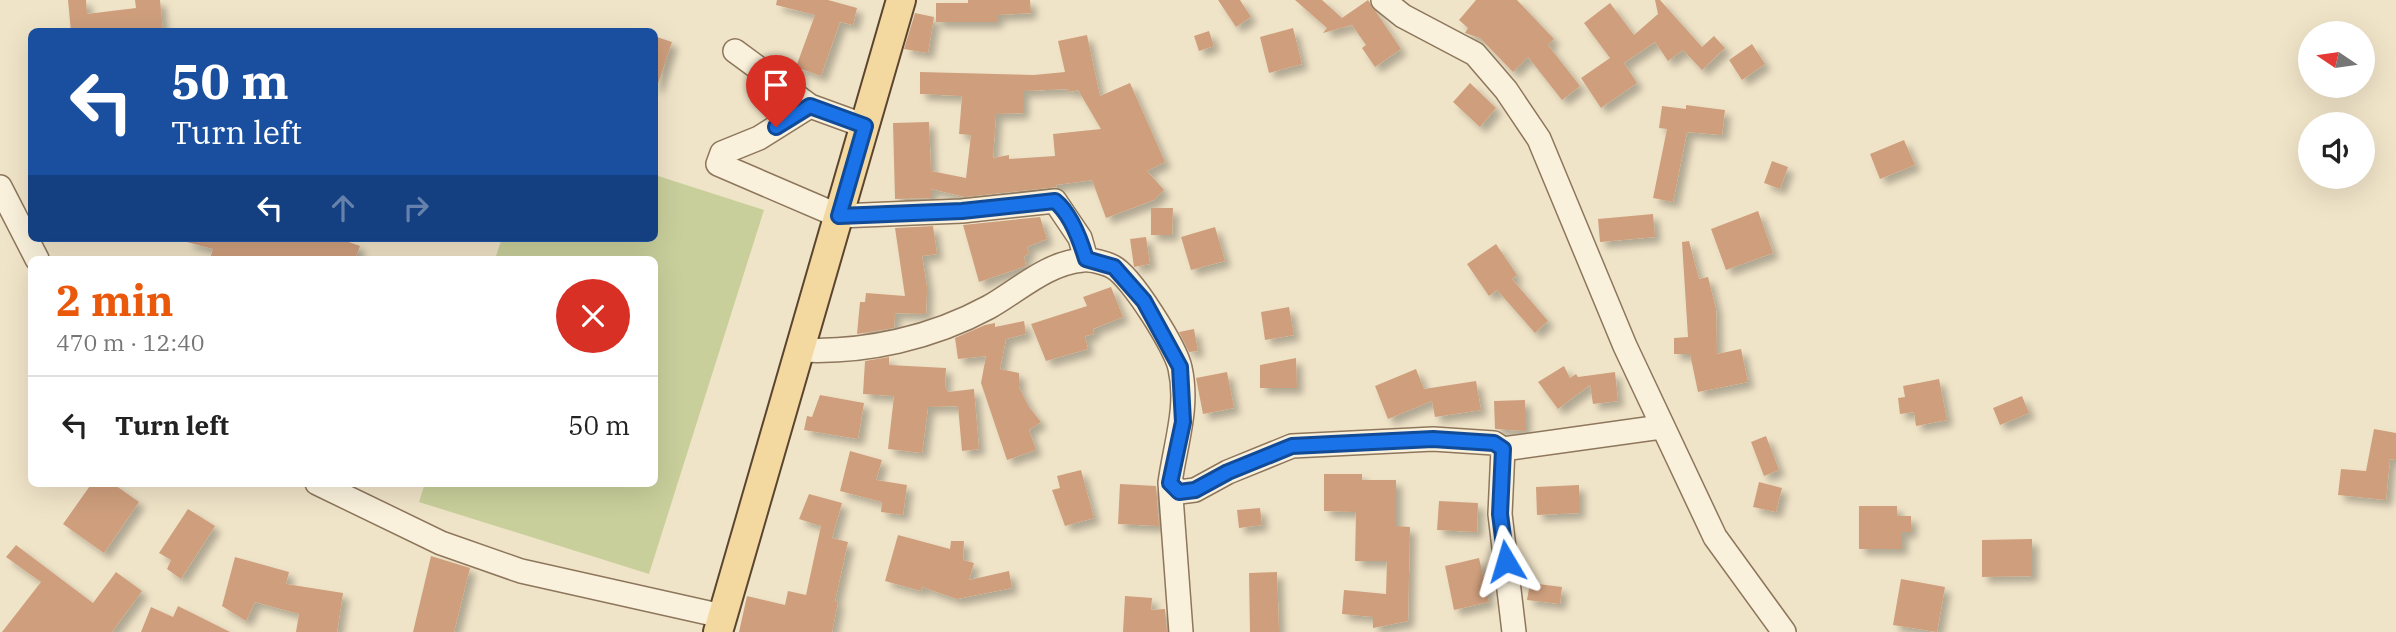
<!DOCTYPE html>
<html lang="en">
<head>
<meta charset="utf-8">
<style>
	body { margin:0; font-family:"IBM Plex Serif",serif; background:#f2f2f2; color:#222; height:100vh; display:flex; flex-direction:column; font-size:26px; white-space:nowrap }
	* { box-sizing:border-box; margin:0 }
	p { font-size:23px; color:#767676 }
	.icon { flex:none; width:38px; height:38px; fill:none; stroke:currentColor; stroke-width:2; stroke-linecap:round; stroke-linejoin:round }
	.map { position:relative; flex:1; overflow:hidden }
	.panel { position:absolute; left:28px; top:256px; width:630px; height:231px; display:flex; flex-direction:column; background:#fff; border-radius:10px; box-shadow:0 7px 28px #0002 }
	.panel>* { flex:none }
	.top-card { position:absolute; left:28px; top:28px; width:630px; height:214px; border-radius:10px; box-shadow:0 7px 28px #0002; background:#1a4fa0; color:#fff; overflow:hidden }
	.needle { width:46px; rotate:283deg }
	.buttons { position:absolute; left:2298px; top:21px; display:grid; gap:14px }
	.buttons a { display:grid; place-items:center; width:77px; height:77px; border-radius:50%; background:#fff; box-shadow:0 7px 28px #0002; font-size:35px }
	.pin { position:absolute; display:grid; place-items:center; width:60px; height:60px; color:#fff; margin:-72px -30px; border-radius:50% 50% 50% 0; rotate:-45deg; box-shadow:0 0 7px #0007 }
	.pin .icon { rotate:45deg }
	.me { position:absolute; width:77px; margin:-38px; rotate:353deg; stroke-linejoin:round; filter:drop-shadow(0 0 5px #0008) }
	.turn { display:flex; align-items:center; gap:24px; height:147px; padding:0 28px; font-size:32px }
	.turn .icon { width:91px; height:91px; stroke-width:2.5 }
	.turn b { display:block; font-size:49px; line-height:60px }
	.lanes { display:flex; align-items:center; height:66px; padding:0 28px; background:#0003; justify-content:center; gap:35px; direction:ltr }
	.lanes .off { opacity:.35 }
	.round { display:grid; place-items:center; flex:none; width:74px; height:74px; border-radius:37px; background:#f2f2f2 }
	.head { display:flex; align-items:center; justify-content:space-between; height:119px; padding:0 28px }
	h1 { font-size:42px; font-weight:700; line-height:52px; color:#ea580c }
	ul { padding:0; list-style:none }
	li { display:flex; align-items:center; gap:21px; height:98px; padding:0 28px; border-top:2px solid #e0e0e0 }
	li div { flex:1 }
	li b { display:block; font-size:26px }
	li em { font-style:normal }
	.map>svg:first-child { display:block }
	.green { fill:#c9cf9b }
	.building { fill:#cf9f7d; fill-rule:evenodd; filter:url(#shadow) }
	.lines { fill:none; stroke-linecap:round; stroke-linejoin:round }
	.minor-casing { stroke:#8d765c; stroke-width:26 }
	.major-casing { stroke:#5b4430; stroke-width:32 }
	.minor { stroke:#faf1dc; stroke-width:23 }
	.major { stroke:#f3d9a0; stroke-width:28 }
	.route-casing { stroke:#114b97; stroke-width:18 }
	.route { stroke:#1a73e8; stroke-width:12 }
</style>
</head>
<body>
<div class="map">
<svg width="2396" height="632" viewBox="0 0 2396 632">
	<defs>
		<filter id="shadow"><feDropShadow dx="6" dy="6" stdDeviation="3.5" flood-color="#0004"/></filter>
	</defs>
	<rect width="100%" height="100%" fill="#f0e4c8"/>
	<path class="green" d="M 655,175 L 764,210 L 649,574 L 419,502 L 425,483 L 654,483 L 654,259 L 495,259 L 502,238 L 654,238 Z"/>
	<path class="building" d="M 68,0 L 86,0 L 87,14 L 136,8 L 135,0 L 160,0 L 163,32 L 71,32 Z
		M 777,0 L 828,0 L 857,8 L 853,25 L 840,22 L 821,76 L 796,67 L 815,15 L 776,5 Z
		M 968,0 L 1030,0 L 1031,13 L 997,15 L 997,22 L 936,22 L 936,3 L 968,3 Z
		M 1218,0 L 1240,0 L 1251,17 L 1236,27 Z
		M 1295,0 L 1322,0 L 1342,18 L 1368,0 L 1401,49 L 1375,67 L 1362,48 L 1366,45 L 1352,25 L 1323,33 L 1327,28 Z
		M 1476,0 L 1517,0 L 1554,39 L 1548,45 L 1580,86 L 1562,100 L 1528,57 L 1513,72 L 1480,38 L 1465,33 L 1468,28 L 1459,20 Z
		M 1655,0 L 1660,0 L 1702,47 L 1714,36 L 1725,48 L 1702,70 L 1683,50 L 1668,61 L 1655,42 L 1624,63 L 1637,83 L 1601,108 L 1581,78 L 1610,58 L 1584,23 L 1610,3 L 1634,35 L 1658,14 Z
		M 915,13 L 934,17 L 928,53 L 904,49 Z
		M 1293,28 L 1302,64 L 1269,73 L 1260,37 Z
		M 1209,31 L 1214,46 L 1199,51 L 1194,36 Z
		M 1087,35 L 1100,96 L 1130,83 L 1165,162 L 1147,171 L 1164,190 L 1154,200 L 1106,218 L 1092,180 L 1056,185 L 1057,187 L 965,197 L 931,189 L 931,198 L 895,199 L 893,123 L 929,122 L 931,171 L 966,178 L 971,135 L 959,134 L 962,96 L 920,94 L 920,72 L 1034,75 L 1065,72 L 1058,41 ZM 1068,89 L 1069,92 L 1078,90 L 1101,129 L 1053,134 L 1055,156 L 1009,159 L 1009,155 L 993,158 L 996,114 L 1023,113 L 1023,91 Z
		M 654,36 L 672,42 L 657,87 L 654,87 Z
		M 1752,44 L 1765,64 L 1742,80 L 1729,60 Z
		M 1470,83 L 1496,108 L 1480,127 L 1453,102 Z
		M 1686,105 L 1725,110 L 1722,135 L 1687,132 L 1673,202 L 1653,198 L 1667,129 L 1659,128 L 1662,106 L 1686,109 Z
		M 1904,140 L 1915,165 L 1880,179 L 1870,154 Z
		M 1772,161 L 1788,167 L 1780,189 L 1764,183 Z
		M 1151,208 L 1173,208 L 1172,235 L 1151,235 Z
		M 1758,211 L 1773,253 L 1726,270 L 1711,229 Z
		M 1653,214 L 1655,237 L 1600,242 L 1598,219 Z
		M 1040,217 L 1047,239 L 1027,247 L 1029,253 L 1024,257 L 1026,266 L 979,282 L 963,225 Z
		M 933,226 L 937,254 L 922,256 L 927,287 L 926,314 L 895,313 L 894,328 L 857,334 L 860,302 L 865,302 L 866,293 L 905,296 L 895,228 Z
		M 1215,227 L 1225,261 L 1191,270 L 1181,237 Z
		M 1146,237 L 1150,264 L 1134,267 L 1130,239 Z
		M 188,238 L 337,238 L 360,246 L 355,259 L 210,259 L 213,249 L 187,242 Z
		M 1689,241 L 1699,279 L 1708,277 L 1716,309 L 1717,354 L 1741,349 L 1748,382 L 1698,392 L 1690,354 L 1674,354 L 1674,338 L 1688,337 L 1682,242 Z
		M 1496,244 L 1517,275 L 1512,279 L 1548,321 L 1535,333 L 1497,290 L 1489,296 L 1467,264 Z
		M 1111,287 L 1123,317 L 1093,329 L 1094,334 L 1085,336 L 1088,349 L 1046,361 L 1031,324 L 1087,306 L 1083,297 Z
		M 1289,307 L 1294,335 L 1265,340 L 1261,312 Z
		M 1024,321 L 1026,334 L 1006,339 L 1000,369 L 1019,373 L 1019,387 L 1029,407 L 1041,422 L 1029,430 L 1036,450 L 1007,460 L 981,383 L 986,356 L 958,359 L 955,338 L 985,325 L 995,323 L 995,327 Z
		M 1194,329 L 1198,351 L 1189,352 L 1179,332 Z
		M 889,357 L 889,365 L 946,368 L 945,386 L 948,392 L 974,389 L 979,449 L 962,451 L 958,406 L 928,407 L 922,453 L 888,449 L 894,396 L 863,394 L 865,361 Z
		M 1296,358 L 1297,388 L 1260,388 L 1260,365 Z
		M 1564,366 L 1570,378 L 1576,374 L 1578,377 L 1615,372 L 1618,401 L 1593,404 L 1590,385 L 1558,409 L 1538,382 Z
		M 1416,369 L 1424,389 L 1476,381 L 1481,410 L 1435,417 L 1432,401 L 1388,419 L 1375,386 Z
		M 1227,372 L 1234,408 L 1203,414 L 1196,378 Z
		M 1939,379 L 1947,420 L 1916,426 L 1914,412 L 1900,414 L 1898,398 L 1905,397 L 1903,386 Z
		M 820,395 L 864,403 L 858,439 L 804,430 L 807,416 L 812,417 Z
		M 2022,396 L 2029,413 L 2000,425 L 1993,408 Z
		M 1525,400 L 1525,431 L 1495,429 L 1494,401 Z
		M 2374,429 L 2396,433 L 2396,460 L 2390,459 L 2386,500 L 2338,495 L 2341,469 L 2366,471 Z
		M 1766,436 L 1779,470 L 1764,476 L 1751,442 Z
		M 850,451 L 882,460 L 876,480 L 907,485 L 903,515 L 881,512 L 882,502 L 840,491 Z
		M 1081,470 L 1094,518 L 1065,526 L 1052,490 L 1060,488 L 1057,476 Z
		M 1324,474 L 1362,474 L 1362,480 L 1396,480 L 1396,526 L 1410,527 L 1408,621 L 1373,628 L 1373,617 L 1342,614 L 1344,590 L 1386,594 L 1387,561 L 1355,561 L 1356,512 L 1324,511 Z
		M 1759,482 L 1782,488 L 1776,512 L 1753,507 Z
		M 92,483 L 112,483 L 139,502 L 104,553 L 63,524 Z
		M 1120,484 L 1156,486 L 1159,526 L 1118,524 Z
		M 1579,485 L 1579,513 L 1537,515 L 1536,487 Z
		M 809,494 L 842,503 L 832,538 L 848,542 L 835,601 L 838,602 L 832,632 L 739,632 L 747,596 L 785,605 L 788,591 L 806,595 L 821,526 L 799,519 Z
		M 1439,501 L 1478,503 L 1477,532 L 1437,530 Z
		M 1859,506 L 1897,506 L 1897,516 L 1911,516 L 1911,532 L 1902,532 L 1902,549 L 1859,549 Z
		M 1260,508 L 1262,525 L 1239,528 L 1237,510 Z
		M 188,509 L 215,526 L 181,579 L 167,569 L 171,560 L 159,553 Z
		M 898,535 L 950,549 L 951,541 L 964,541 L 963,560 L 974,563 L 969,580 L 1009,571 L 1012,588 L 957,599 L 922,587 L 921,591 L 885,581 Z
		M 2032,539 L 2032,576 L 1982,577 L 1982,540 Z
		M 16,545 L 93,603 L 116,572 L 142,591 L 112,632 L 2,632 L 41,582 L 6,557 Z
		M 431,556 L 470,568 L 454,632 L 413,632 Z
		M 235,557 L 289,572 L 286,584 L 343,593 L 337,632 L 296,632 L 299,614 L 255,602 L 246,621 L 222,606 Z
		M 1479,558 L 1489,602 L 1454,610 L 1445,566 Z
		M 1277,572 L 1279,632 L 1250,632 L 1249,573 Z
		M 1901,579 L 1945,587 L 1937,632 L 1893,625 Z
		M 1530,583 L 1562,587 L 1560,604 L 1527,600 Z
		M 1125,596 L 1152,598 L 1151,610 L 1165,609 L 1167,632 L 1123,632 Z
		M 178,606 L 230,632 L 141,632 L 151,607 L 173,617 Z"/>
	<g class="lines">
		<defs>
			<path id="minor" d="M 1383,0 L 1403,16 L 1475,54 L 1506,90 L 1539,139 L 1625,346 L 1715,537 L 1784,632
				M 735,51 L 810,106 L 865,126
				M 810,106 L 759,138 L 722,153 L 718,164 L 839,216 L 962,211 L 1055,201 L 1080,238 L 1086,259
				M 0,187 L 37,259
				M 801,350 C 865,353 932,338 989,307 C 1019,290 1047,263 1083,260 C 1090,259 1106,263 1113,267 C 1131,276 1176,348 1180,368 C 1189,407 1175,445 1170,483 L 1179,492 L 1195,490 L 1228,472 L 1292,446 L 1433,439 L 1494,443 L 1503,449 L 1500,514 L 1514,632
				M 1503,449 L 1661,427
				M 317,483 L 441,543 L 521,571 L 722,616
				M 1170,483 L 1181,632"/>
			<path id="major" d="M 718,632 L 901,0"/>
		</defs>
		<use href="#minor" class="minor-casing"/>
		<use href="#major" class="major-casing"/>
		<use href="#minor" class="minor"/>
		<use href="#major" class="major"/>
	</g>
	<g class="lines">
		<defs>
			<path id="route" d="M 776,127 L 810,106 L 865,126 L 839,216 L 962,211 L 1055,201 C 1071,214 1080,239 1086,259 L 1114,267 L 1144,301 L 1180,367 L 1183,422 L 1170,483 L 1179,492 L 1195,490 L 1228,472 L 1292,446 L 1433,439 L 1494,443 L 1503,449 L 1500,514 L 1506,561"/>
		</defs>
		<use href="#route" class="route-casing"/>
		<use href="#route" class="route"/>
	</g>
</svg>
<div class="buttons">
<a><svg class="needle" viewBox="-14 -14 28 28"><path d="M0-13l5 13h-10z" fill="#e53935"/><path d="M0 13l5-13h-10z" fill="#767676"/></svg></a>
<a><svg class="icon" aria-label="sound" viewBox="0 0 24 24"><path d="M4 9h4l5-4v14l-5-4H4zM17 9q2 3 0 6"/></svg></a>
</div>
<div class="pin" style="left:776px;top:127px;background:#d93025"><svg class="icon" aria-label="arrive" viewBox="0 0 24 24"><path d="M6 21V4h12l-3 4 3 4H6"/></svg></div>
<svg class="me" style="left:1506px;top:561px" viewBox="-20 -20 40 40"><path d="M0-17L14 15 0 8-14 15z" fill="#1a73e8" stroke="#fff" stroke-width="4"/></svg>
<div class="top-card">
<div class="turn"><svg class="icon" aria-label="left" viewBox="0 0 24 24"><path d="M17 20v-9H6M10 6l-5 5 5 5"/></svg><div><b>50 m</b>Turn left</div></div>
<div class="lanes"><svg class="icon" aria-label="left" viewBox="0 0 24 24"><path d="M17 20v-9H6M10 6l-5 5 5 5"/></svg><svg class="icon off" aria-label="ahead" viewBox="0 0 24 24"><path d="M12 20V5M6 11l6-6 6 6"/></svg><svg class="icon off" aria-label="right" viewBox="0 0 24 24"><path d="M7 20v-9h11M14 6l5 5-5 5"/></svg></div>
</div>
<section class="panel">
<div class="head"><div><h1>2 min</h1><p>470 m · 12:40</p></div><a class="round" style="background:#d93025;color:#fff"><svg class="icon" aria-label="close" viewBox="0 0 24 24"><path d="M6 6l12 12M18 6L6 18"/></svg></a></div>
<ul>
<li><svg class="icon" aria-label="left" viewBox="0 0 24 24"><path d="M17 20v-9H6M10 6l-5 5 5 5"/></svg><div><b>Turn left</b></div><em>50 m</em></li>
</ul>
</section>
</div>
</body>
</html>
